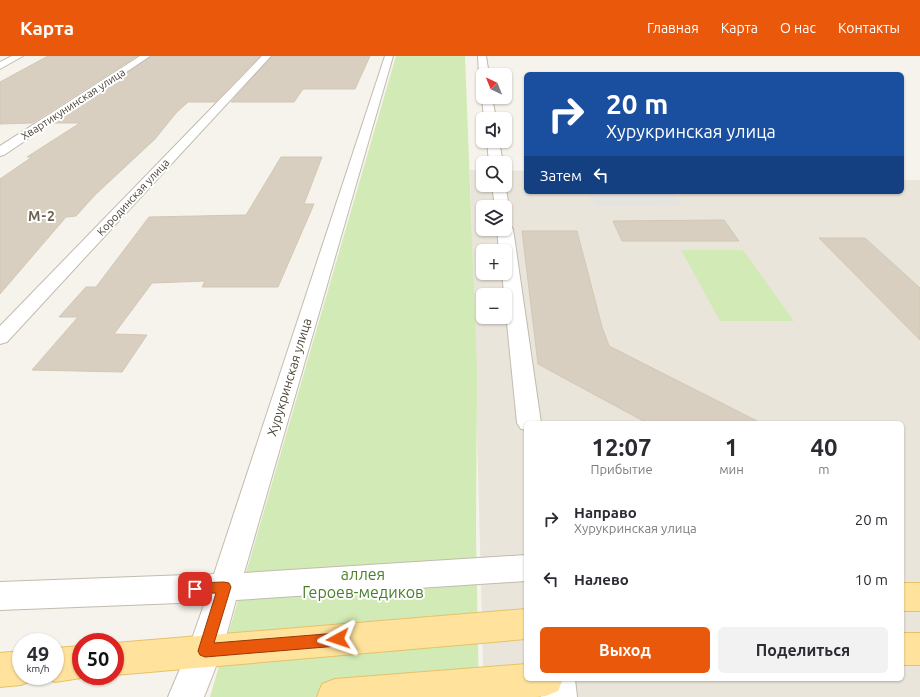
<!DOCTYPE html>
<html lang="ru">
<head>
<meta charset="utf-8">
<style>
	body { margin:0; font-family:Ubuntu,sans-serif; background:#f2f2f3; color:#2b2b33; height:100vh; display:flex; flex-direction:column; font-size:15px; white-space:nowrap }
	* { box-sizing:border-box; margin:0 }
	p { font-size:13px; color:#7c7c81 }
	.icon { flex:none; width:22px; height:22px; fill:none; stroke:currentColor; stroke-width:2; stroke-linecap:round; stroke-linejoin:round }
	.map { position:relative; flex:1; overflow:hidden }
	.sheet { position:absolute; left:524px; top:365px; width:380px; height:260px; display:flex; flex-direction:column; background:#fff; border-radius:6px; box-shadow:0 1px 3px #0004 }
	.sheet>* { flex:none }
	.top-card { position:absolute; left:524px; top:16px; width:380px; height:122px; border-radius:6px; box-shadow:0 1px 3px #0004; background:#1a4fa0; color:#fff; overflow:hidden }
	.needle { width:26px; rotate:317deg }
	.controls { position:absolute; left:476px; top:12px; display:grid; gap:8px }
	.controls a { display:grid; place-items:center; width:36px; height:36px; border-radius:6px; background:#fff; box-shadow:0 1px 3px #0004; font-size:20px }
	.speed { position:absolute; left:12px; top:577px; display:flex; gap:8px; font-size:20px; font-weight:700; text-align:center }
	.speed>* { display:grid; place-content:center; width:52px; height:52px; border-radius:50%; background:#fff; box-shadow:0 1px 3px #0004; line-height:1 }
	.speed small { font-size:10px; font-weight:400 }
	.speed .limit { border:6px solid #d22; background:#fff; color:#111 }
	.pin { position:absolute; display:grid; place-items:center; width:34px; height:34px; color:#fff; margin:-17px; border-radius:8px; box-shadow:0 2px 6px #0006 }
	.me { position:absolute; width:44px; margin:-22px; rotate:265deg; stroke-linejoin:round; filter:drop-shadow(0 0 3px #0008) }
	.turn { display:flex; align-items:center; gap:14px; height:84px; padding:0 16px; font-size:18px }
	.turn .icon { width:52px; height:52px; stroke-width:2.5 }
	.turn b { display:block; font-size:28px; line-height:34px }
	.then { display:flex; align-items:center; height:38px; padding:0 16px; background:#0003; gap:8px; font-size:15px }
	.eta { display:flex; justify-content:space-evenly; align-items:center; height:68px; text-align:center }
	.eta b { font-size:24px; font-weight:600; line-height:28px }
	.cta { display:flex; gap:8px; margin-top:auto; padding:8px 16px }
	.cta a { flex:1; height:46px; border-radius:6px; background:#ea580c; color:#fff; font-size:16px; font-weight:600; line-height:46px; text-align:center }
	.cta a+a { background:#f2f2f3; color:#2b2b33 }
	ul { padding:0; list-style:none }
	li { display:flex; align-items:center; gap:12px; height:60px; padding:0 16px }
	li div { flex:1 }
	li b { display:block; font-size:15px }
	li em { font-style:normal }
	header { display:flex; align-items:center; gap:24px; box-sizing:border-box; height:56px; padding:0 20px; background:#ea580c; color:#fff }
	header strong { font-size:19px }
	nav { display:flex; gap:22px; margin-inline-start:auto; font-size:14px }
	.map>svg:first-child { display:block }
	.residential { fill:#eae5da; fill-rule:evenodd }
	.green { fill:#d2eab5 }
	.parking { fill:#e5e3e0 }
	.building { fill:#d8cfc1; stroke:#d3c7b4 }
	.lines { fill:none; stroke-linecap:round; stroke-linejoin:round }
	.minor-casing { stroke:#c2bbae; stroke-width:2 }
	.major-casing { stroke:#e6c16a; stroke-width:2 }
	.minor { fill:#fff; fill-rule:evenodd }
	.major { fill:#ffe39c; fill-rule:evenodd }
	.route { fill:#ea580c; stroke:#983908 }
	.labels { text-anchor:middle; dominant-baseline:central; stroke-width:4; stroke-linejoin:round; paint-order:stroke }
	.far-street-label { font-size:11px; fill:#4b4439; stroke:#fff }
	.street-label { font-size:13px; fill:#4b4439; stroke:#fff }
	.far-district-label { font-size:14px; font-weight:bold; letter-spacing:1px; fill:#6e6250; stroke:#fff }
	.near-park-label { font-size:16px; fill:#4a7f2a; stroke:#fff }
</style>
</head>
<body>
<header>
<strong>Карта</strong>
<nav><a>Главная</a><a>Карта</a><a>О нас</a><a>Контакты</a></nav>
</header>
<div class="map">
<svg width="920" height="641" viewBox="0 0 920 641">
	<rect width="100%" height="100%" fill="#f6f3ec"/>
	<path class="residential" d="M 470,114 L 483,114 L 483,129 L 505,129 L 505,114 L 526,115 L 526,136 L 902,136 L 902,124 L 920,124 L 920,641 L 484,641 ZM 483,151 L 505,151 L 505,173 L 483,173 ZM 483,195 L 505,195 L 505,217 L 483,217 ZM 483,239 L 505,239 L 505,261 L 483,261 ZM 526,367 L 902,367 L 902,623 L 526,623 Z"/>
	<path class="green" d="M 396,0 L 465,0 L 477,314 L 476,478 L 479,641 L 210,641 Z
		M 681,194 L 743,194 L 794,265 L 720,265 Z"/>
	<path class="parking" d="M 588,136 L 671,136 L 680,149 L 595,150 Z"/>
	<path class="building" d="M 48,0 L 137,0 L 32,67 L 0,68 L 0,26 Z
		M 151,0 L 260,0 L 215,46 L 188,46 L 176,57 L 155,83 L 95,139 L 76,160 L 66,161 L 0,238 L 0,123 L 32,101 L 27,101 L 80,67 L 54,67 Z
		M 272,0 L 370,0 L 355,33 L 303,33 L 294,46 L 231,46 Z
		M 281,101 L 322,101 L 304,148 L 314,148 L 278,231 L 202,231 L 205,225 L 152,227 L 114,278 L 147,279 L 122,316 L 32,314 L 78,261 L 59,261 L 86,231 L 96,231 L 149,161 L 246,159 Z
		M 724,164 L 739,185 L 622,185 L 613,165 Z
		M 522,175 L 577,175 L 602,271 L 609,290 L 761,367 L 647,367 L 538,308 Z
		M 819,182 L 865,182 L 920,232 L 920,284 Z"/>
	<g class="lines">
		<defs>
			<path id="minor" d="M 12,0 L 23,0 L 0,13 L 0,6 Z
				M 140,0 L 150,0 L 4,99 L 0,100 L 0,90 Z
				M 262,0 L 271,0 L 7,286 L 0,288 L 0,270 Z
				M 385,0 L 393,0 L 244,517 L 526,499 L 526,525 L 236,544 L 222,595 L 204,641 L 168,641 L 188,594 L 205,546 L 0,554 L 0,526 L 214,518 Z
				M 478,0 L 486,0 L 489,19 L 483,19 L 483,22 L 479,19 Z
				M 483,39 L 483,41 L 492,41 L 496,63 L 484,63 L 482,41 Z
				M 487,85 L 499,85 L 503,107 L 489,107 Z
				M 505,128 L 509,151 L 505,155 L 505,151 L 495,151 L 492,129 L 505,129 Z
				M 505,168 L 511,170 L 513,173 L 541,367 L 526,367 L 526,374 L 521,373 L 517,367 L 502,217 L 505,217 L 505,195 L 499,195 L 497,173 L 505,173 Z
				M 541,623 L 575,623 L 577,641 L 541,641 Z"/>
			<path id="major" d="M 902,527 L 920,527 L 920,555 L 902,555 Z
				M 526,553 L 526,583 L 115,619 L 115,587 Z
				M 902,577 L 920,577 L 920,609 L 902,609 Z
				M 81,590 L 81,620 L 87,620 L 81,622 L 55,626 L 43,621 L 55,620 L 55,592 Z
				M 21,595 L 21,620 L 35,620 L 33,624 L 21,629 L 0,631 L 0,597 Z
				M 526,608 L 526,623 L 563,623 L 558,635 L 546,640 L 536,641 L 317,641 L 322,628 L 335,623 Z"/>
		</defs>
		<use href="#minor" class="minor-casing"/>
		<use href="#major" class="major-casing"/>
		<use href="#minor" class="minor"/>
		<use href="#major" class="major"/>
	</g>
	<path class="route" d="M 224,526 L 229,527 L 231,531 L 214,587 L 338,577 L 342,579 L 344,583 L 342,588 L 338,590 L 205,601 L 200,599 L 198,595 L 216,537 L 195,538 L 190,537 L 188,533 L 190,529 L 195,527 Z"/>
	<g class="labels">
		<g class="far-street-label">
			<text transform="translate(73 48) rotate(-33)">Хвартикунинская улица</text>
			<text transform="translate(133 141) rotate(-47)">Кородинская улица</text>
		</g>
		<g class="street-label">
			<text transform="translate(289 321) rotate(-73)">Хурукринская улица</text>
		</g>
		<g class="far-district-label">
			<text x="42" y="160">М-2</text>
		</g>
		<g class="near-park-label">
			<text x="363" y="518">аллея<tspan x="363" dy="18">Героев-медиков</tspan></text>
		</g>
	</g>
</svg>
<div class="controls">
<a><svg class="needle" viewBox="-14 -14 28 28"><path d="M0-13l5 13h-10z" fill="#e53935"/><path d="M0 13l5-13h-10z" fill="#7c7c81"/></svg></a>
<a><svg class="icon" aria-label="sound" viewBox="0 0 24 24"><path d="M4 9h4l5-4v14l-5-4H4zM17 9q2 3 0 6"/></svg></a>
<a><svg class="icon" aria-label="search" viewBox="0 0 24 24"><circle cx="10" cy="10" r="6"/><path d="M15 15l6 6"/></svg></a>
<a><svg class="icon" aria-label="layers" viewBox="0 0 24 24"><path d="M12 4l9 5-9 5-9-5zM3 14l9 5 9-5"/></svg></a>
<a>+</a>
<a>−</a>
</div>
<div class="speed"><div>49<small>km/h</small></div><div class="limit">50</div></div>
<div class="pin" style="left:195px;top:533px;background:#d93025"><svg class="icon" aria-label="arrive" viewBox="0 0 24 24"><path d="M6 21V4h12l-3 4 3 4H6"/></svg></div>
<svg class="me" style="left:338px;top:583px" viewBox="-20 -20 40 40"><path d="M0-17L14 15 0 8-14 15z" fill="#ea580c" stroke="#fff" stroke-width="4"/></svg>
<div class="top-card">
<div class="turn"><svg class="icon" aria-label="right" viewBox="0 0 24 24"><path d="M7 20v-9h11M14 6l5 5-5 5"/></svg><div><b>20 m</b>Хурукринская улица</div></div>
<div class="then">Затем<svg class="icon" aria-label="left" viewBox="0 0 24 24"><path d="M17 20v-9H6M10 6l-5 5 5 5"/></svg></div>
</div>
<section class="sheet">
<div class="eta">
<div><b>12:07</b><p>Прибытие</p></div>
<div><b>1</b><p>мин</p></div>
<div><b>40</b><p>m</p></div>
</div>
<ul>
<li><svg class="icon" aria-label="right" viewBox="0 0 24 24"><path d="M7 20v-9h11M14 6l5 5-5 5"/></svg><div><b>Направо</b><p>Хурукринская улица</p></div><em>20 m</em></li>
<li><svg class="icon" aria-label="left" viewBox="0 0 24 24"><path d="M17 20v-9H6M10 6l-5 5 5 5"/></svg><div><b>Налево</b></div><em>10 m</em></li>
</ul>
<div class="cta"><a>Выход</a><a>Поделиться</a></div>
</section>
</div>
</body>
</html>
